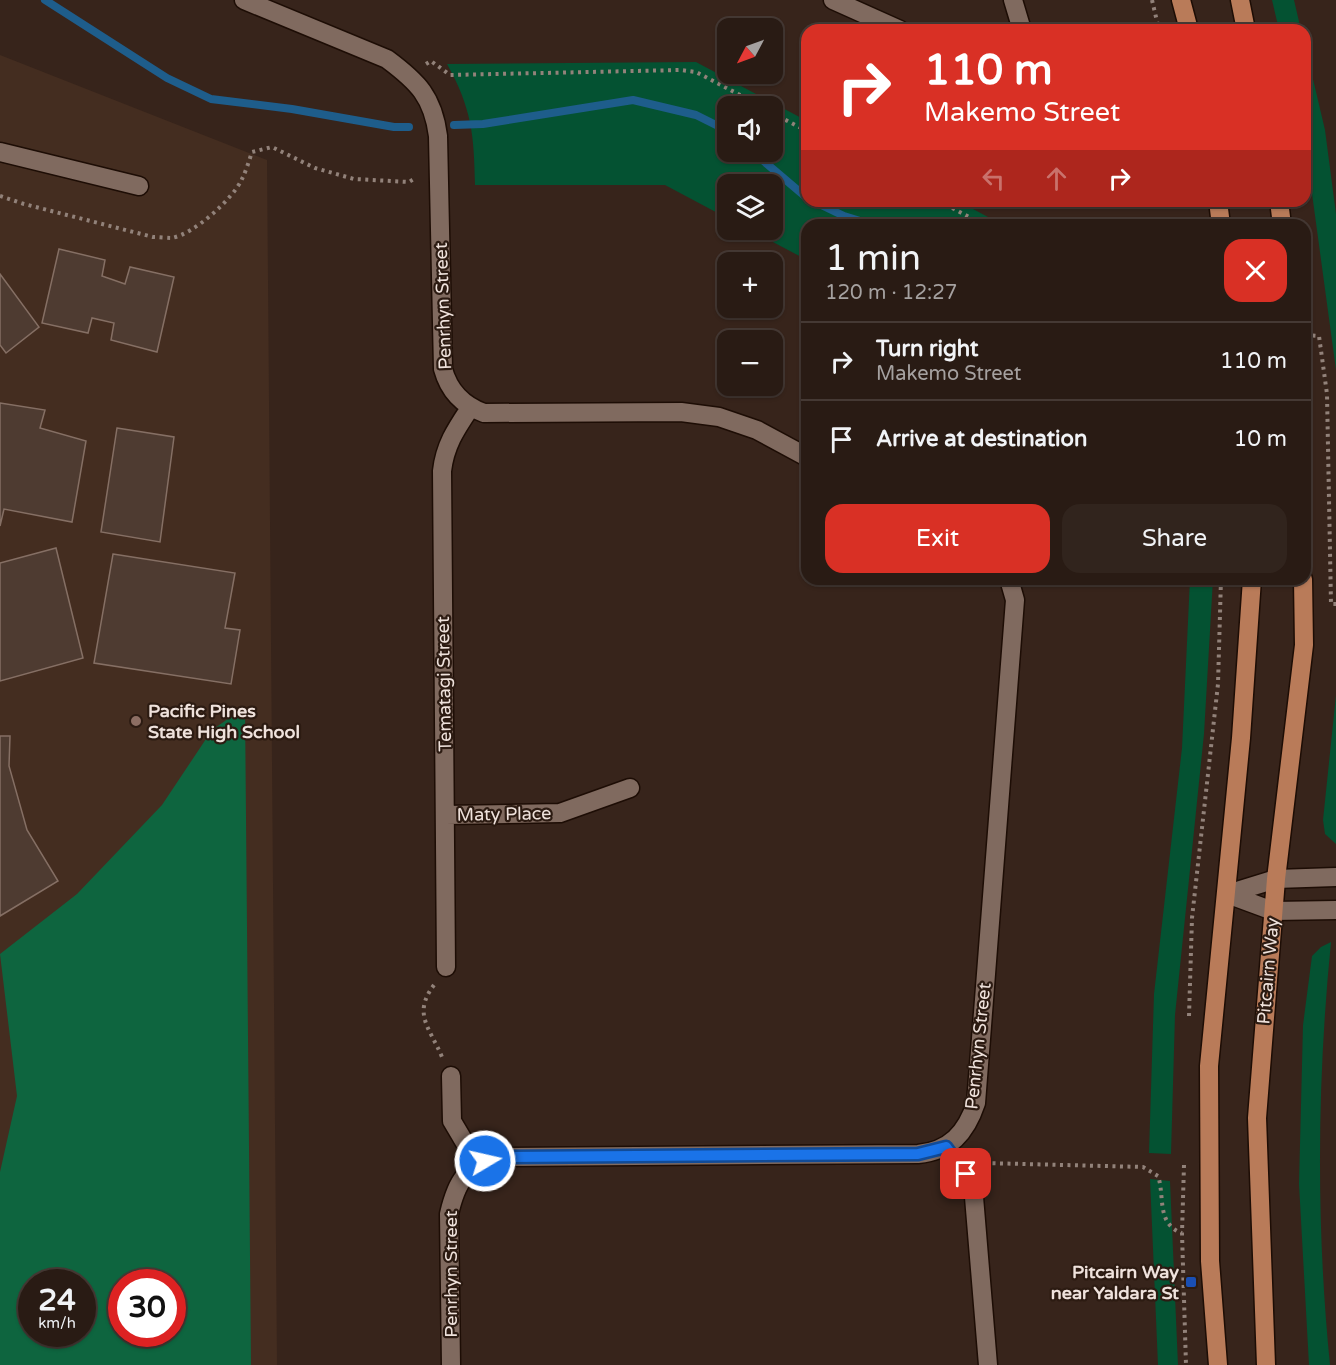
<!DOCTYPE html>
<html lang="en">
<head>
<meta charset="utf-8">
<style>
	body { margin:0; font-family:"Varela Round",sans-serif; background:#31241d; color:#f1f3f6; height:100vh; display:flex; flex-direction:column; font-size:22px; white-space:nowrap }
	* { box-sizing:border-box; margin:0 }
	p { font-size:20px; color:#a5a1a0 }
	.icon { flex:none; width:33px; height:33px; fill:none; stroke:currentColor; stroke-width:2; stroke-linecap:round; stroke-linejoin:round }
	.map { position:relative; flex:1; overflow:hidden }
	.drawer { position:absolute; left:801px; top:219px; width:510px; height:366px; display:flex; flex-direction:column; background:#291b14; border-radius:18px; box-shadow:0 2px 4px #0004,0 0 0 2px #453934 }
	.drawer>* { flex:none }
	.top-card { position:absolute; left:801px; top:24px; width:510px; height:183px; border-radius:18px; box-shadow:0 2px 4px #0004,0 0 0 2px #453934; background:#d93025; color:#fff; overflow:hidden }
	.needle { width:39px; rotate:229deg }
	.fabs { position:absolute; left:717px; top:18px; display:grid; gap:12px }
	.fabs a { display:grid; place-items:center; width:66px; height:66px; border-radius:12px; background:#291b14; box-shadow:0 2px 4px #0004,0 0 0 2px #453934; font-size:30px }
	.speed { position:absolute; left:18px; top:1269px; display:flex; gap:12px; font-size:30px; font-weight:700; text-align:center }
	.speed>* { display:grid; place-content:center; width:78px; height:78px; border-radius:50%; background:#291b14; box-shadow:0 2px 4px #0004,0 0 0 2px #453934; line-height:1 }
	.speed small { font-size:15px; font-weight:400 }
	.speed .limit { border:9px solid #d22; background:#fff; color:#111 }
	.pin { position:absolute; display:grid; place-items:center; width:51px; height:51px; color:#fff; margin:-26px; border-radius:12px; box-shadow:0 3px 9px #0006 }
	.me { position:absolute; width:66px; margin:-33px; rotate:81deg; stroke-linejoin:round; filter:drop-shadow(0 0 4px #0008) }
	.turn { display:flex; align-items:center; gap:21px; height:126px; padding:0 24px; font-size:27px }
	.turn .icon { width:78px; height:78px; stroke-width:2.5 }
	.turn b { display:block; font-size:42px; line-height:51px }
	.lanes { display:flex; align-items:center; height:57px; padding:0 24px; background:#0003; justify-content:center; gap:30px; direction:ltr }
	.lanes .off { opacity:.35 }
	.round { display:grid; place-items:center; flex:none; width:63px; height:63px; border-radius:18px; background:#31241d }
	.overview { display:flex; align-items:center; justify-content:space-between; height:102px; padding:0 24px }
	h1 { font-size:36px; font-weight:600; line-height:45px }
	.button { display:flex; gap:12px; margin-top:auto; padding:12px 24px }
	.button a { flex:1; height:69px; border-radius:18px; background:#d93025; color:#fff; font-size:24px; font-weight:600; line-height:69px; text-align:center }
	.button a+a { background:#31241d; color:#f1f3f6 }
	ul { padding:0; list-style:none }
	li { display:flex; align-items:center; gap:18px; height:78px; padding:0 24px; border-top:2px solid #453934 }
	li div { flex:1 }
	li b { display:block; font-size:22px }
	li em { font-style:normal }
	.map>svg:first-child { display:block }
	.built { fill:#442d20; fill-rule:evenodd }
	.green { fill:#045232; fill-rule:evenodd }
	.forest { fill:#0e653f; fill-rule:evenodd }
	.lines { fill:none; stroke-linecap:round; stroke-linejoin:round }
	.stream { stroke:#1e5d8b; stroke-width:8 }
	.building { fill:#4e3b31; stroke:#856f64; stroke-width:1.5 }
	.minor-casing { stroke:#1d0d05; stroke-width:21 }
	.major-casing { stroke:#1d0d05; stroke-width:21 }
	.path { stroke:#92827a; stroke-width:4; stroke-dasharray:3 4.5; stroke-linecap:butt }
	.minor { stroke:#806a5f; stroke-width:18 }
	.major { stroke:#b97b59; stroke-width:18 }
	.route-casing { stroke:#114b97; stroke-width:15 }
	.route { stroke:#1a73e8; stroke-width:10 }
	.education-dot { fill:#8d6e63; stroke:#2c1b12; stroke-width:2 }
	.transit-dot { fill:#1a4fb4; stroke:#2c1b12; stroke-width:2 }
	.labels { text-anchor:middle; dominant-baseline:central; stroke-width:4.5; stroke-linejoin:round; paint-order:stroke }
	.street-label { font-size:18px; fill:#efe2dc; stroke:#2c1b12 }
	.poi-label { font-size:18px; font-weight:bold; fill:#efe2dc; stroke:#2c1b12; text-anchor:start }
</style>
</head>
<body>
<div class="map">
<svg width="1336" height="1365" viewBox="0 0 1336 1365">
	<rect width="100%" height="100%" fill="#37241b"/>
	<path class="built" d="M 0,55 L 267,160 L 277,1365 L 0,1365 ZM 32,1282 L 82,1282 L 82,1334 L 32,1334 ZM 122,1282 L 172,1282 L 172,1334 L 122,1334 Z"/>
	<path class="green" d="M 1272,0 L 1294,0 L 1301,30 L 1279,30 Z
		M 1305,45 L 1325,130 L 1336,214 L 1336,370 L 1305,142 Z
		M 696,62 L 807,121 L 807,201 L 958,201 L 1003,225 L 807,225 L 807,260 L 750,230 L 772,230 L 772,184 L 728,184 L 727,218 L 665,185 L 475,185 C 474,135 472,109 447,64 ZM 728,106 L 772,106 L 772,152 L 728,152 Z
		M 1190,579 L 1213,579 L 1204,734 L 1175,1015 L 1171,1154 L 1149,1153 L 1154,994 L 1182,748 Z
		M 1336,695 L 1336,844 L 1325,834 L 1323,820 Z
		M 1331,942 C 1317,1082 1316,1225 1330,1365 L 1309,1365 L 1299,1184 L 1303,1025 L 1312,956 L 1321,947 Z
		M 1150,1179 L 1170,1181 L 1178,1365 L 1158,1365 Z"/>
	<path class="forest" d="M 245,707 L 251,1365 L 0,1365 L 0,1172 L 17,1096 L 0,954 L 77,894 L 162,805 L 212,730 ZM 82,1282 L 82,1334 L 32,1334 L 32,1282 ZM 172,1282 L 172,1334 L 122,1334 L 122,1282 Z"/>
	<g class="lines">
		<path class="stream" d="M 45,0 L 167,78 L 211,99 L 292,109 L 394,127 L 409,127
			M 454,125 L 483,124 L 633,100 L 696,115 L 728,131
			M 753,152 L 807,198
			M 813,201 L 844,216 L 873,225"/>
	</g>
	<path class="building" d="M 59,249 L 105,260 L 102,276 L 125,284 L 130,267 L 174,277 L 157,352 L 111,340 L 114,323 L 92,318 L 88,333 L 42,323 Z
		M 0,274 L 39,327 L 6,353 L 0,345 Z
		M 0,403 L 45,410 L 40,428 L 86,441 L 72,522 L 4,509 L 0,526 Z
		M 117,428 L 174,437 L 160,542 L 101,532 Z
		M 56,548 L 83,658 L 0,681 L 0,563 Z
		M 113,554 L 235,573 L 225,628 L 240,630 L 231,684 L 94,663 Z
		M 0,736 L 10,736 L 9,766 L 27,830 L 58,881 L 0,916 Z"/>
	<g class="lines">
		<defs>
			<path id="minor" d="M 244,0 L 387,59 C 418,82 433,97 438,136 L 443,369 C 449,391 462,405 484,413 L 681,412 L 719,417 L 757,430 L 807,457
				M 833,0 L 900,30
				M 1013,0 L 1022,30
				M 0,152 L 139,186
				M 446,815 L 560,813 L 630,788
				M 1227,894 L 1273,911 L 1336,910
				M 1227,894 L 1276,879 L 1336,877
				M 446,967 L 442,471 C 445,445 456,429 470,408
				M 451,1076 L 452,1121 L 478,1165
				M 946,1147 L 966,1174 L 974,1197 L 988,1365
				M 451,1365 L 449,1214 C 457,1180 465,1168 499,1157 L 918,1154 C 950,1151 966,1133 976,1103 L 1015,600 L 1009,579"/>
			<path id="major" d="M 1181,0 L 1189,30
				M 1240,0 L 1246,30
				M 1218,201 L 1221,225
				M 1279,201 L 1282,225
				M 1218,1365 L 1210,1261 L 1209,1066 L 1241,738 L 1252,579
				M 1266,1365 L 1257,1118 L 1276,879 L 1304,645 L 1303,579"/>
		</defs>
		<use href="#minor" class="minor-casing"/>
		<use href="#major" class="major-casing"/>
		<path class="path" d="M 1152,0 L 1159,30
			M 426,64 L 431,61 L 450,75 L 681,70 L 696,72 L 761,106
			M 772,113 L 807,131
			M 0,196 L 24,204 L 153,237 C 159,237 166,238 171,238 C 193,235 233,199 242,179 C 246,171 249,161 252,152 L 272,147 L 315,168 L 354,179 L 409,182 L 414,179
			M 939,201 L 984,225
			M 1305,335 L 1319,336 L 1327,394 L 1331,604 L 1336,604
			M 434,985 C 412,1014 430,1028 442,1057
			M 1189,1016 L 1192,918 L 1218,684 L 1221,579
			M 985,1163 L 1143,1167 L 1158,1176 C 1165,1196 1156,1224 1182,1233
			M 1184,1165 L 1182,1233 L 1186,1365"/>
		<use href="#minor" class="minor"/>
		<use href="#major" class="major"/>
	</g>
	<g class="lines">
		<defs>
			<path id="route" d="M 485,1161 L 499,1157 L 918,1154 L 946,1147 L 966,1174"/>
		</defs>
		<use href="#route" class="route-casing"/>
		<use href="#route" class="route"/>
	</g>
	<circle class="education-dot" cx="136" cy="721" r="6"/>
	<rect class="transit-dot" x="1185" y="1276" width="12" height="12" rx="3"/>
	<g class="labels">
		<g class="street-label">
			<text transform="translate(443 306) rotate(-92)">Penrhyn Street</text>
			<text transform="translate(444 684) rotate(-91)">Tematagi Street</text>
			<text transform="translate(504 814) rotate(-1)">Maty Place</text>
			<text transform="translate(1268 971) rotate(-85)">Pitcairn Way</text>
			<text transform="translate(978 1046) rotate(-84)">Penrhyn Street</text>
			<text transform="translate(451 1274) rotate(-90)">Penrhyn Street</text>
		</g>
		<g class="poi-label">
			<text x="148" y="711">Pacific Pines<tspan x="148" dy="21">State High School</tspan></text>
			<text x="1179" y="1272" text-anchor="end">Pitcairn Way<tspan x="1179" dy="21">near Yaldara St</tspan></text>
		</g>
	</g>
</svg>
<div class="fabs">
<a><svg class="needle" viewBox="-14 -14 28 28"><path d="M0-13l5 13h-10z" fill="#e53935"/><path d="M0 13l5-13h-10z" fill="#a5a1a0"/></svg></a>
<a><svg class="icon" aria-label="sound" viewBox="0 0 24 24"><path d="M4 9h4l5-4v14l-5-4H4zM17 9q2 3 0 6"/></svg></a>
<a><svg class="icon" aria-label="layers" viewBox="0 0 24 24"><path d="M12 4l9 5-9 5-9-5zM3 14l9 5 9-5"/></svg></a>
<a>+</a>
<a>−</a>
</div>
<div class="speed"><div>24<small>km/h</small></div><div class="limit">30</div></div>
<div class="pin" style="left:966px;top:1174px;background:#d93025"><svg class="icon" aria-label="arrive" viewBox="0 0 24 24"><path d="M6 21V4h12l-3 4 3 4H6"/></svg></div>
<svg class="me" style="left:485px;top:1161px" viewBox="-20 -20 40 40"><circle r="17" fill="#1a73e8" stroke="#fff" stroke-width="3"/><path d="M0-11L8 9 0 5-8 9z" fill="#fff"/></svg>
<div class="top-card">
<div class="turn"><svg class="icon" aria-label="right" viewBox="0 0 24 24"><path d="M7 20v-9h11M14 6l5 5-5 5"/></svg><div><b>110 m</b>Makemo Street</div></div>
<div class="lanes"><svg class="icon off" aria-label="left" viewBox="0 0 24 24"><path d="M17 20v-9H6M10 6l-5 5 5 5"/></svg><svg class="icon off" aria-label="ahead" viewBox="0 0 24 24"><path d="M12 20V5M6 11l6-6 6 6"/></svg><svg class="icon" aria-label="right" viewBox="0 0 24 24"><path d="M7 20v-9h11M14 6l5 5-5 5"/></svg></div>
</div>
<section class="drawer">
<div class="overview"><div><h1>1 min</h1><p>120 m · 12:27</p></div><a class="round" style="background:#d93025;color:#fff"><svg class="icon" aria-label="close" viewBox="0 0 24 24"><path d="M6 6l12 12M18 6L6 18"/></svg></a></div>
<ul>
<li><svg class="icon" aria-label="right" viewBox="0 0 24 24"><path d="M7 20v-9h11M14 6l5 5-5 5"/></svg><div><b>Turn right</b><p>Makemo Street</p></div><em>110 m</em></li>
<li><svg class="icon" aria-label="arrive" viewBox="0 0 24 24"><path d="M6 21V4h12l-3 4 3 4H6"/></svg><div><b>Arrive at destination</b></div><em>10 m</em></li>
</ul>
<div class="button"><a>Exit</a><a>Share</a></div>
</section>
</div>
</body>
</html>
